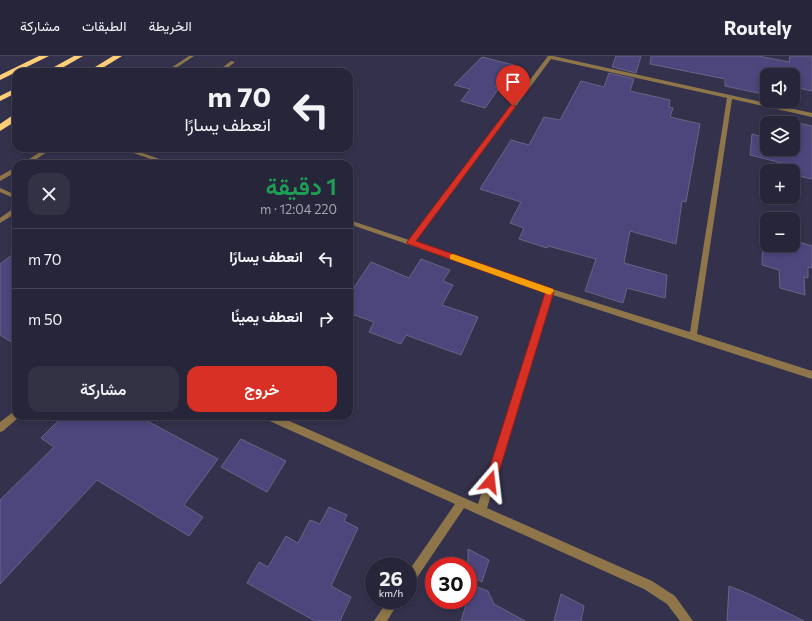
<!DOCTYPE html>
<html lang="ar">
<head>
<meta charset="utf-8">
<style>
	body { margin:0; font-family:Commissioner,Vazirmatn,sans-serif; background:#333144; color:#f1f3f6; direction:rtl; height:100vh; display:flex; flex-direction:column; font-size:15px; white-space:nowrap }
	* { box-sizing:border-box; margin:0 }
	p { font-size:13px; color:#a4a5ae }
	.icon { flex:none; width:22px; height:22px; fill:none; stroke:currentColor; stroke-width:2; stroke-linecap:round; stroke-linejoin:round }
	.map { position:relative; flex:1; overflow:hidden; direction:ltr }
	.details { position:absolute; left:12px; top:104px; width:341px; height:260px; display:flex; flex-direction:column; background:#272539; border-radius:12px; box-shadow:0 2px 6px #0003,0 0 0 1px #434253; direction:rtl }
	.details>* { flex:none }
	.top-card { position:absolute; left:12px; top:12px; width:341px; height:84px; border-radius:12px; box-shadow:0 2px 6px #0003,0 0 0 1px #434253; direction:rtl; background:#272539; color:#f1f3f6; overflow:hidden }
	.tools { position:absolute; left:760px; top:12px; display:grid; gap:8px }
	.tools a { display:grid; place-items:center; width:40px; height:40px; border-radius:8px; background:#272539; box-shadow:0 2px 6px #0003,0 0 0 1px #434253; font-size:20px }
	.speed { position:absolute; left:365px; top:501px; display:flex; gap:8px; font-size:20px; font-weight:700; text-align:center }
	.speed>* { display:grid; place-content:center; width:52px; height:52px; border-radius:50%; background:#272539; box-shadow:0 2px 6px #0003,0 0 0 1px #434253; line-height:1 }
	.speed small { font-size:10px; font-weight:400 }
	.speed .limit { border:6px solid #d22; background:#fff; color:#111 }
	.pin { position:absolute; display:grid; place-items:center; width:34px; height:34px; color:#fff; margin:-41px -17px; border-radius:50% 50% 50% 0; rotate:-45deg; box-shadow:0 0 4px #0007 }
	.pin .icon { rotate:45deg }
	.me { position:absolute; width:44px; margin:-22px; rotate:17deg; stroke-linejoin:round; filter:drop-shadow(0 0 3px #0008) }
	.turn { display:flex; align-items:center; gap:14px; height:84px; padding:0 16px; font-size:18px }
	.turn .icon { width:52px; height:52px; stroke-width:2.5 }
	.turn b { display:block; font-size:28px; line-height:34px }
	.round { display:grid; place-items:center; flex:none; width:42px; height:42px; border-radius:12px; background:#333144 }
	.overview { display:flex; align-items:center; justify-content:space-between; height:68px; padding:0 16px }
	h1 { font-size:24px; font-weight:600; line-height:30px; color:#1e9e55 }
	.cta { display:flex; gap:8px; margin-top:auto; padding:8px 16px }
	.cta a { flex:1; height:46px; border-radius:12px; background:#d93025; color:#fff; font-size:16px; font-weight:600; line-height:46px; text-align:center }
	.cta a+a { background:#333144; color:#f1f3f6 }
	ul { padding:0; list-style:none }
	li { display:flex; align-items:center; gap:12px; height:60px; padding:0 16px; border-top:1px solid #434253 }
	li div { flex:1 }
	li b { display:block; font-size:15px }
	li em { font-style:normal }
	header { display:flex; align-items:center; gap:24px; box-sizing:border-box; height:56px; padding:0 20px; background:#272539; border-bottom:1px solid #434253 }
	header strong { font-size:19px }
	nav { display:flex; gap:22px; margin-inline-start:auto; font-size:14px }
	.map>svg:first-child { display:block }
	.building { fill:#4c467c; stroke:#676583; fill-rule:evenodd }
	.lines { fill:none; stroke-linecap:round; stroke-linejoin:round }
	.lane { fill:#8e764a; fill-rule:evenodd }
	.street { fill:#8e764a; fill-rule:evenodd }
	.highway { fill:#ffcf78; fill-rule:evenodd }
	.route { fill:#d93025; stroke:#8d1f18 }
	.slow { fill:#f59e0b }
</style>
</head>
<body>
<header>
<strong>Routely</strong>
<nav><a>الخريطة</a><a>الطبقات</a><a>مشاركة</a></nav>
</header>
<div class="map">
<svg width="812" height="565" viewBox="0 0 812 565">
	<rect width="100%" height="100%" fill="#34314c"/>
	<path class="building" d="M 616,0 L 641,0 L 636,17 L 612,11 Z
		M 651,0 L 758,0 L 789,6 L 790,0 L 812,0 L 812,35 L 793,31 L 793,19 L 767,19 L 767,39 L 725,30 L 725,23 L 650,8 Z
		M 482,1 L 514,9 L 495,31 L 499,32 L 485,52 L 461,45 L 470,33 L 454,29 Z
		M 609,17 L 634,23 L 630,35 L 670,44 L 669,51 L 673,52 L 670,61 L 700,68 L 686,146 L 682,145 L 676,188 L 630,175 L 624,207 L 667,219 L 665,242 L 627,232 L 623,247 L 585,235 L 596,203 L 548,190 L 547,192 L 519,183 L 524,172 L 510,167 L 521,146 L 480,133 L 511,84 L 529,89 L 544,61 L 560,64 L 581,25 L 604,31 Z
		M 765,60 L 812,70 L 812,123 L 793,119 L 793,110 L 750,99 L 752,78 L 763,81 ZM 767,67 L 793,67 L 793,93 L 767,93 Z
		M 763,176 L 767,177 L 767,189 L 793,189 L 793,184 L 812,190 L 812,212 L 808,211 L 808,222 L 804,221 L 805,239 L 780,232 L 779,214 L 762,209 Z
		M 16,196 L 16,289 L 0,279 L 0,208 Z
		M 421,203 L 450,214 L 443,225 L 453,229 L 442,249 L 478,261 L 461,299 L 406,279 L 401,288 L 369,276 L 374,266 L 349,257 L 349,239 L 371,206 L 409,222 Z
		M 63,360 L 138,360 L 218,403 L 184,449 L 203,461 L 189,480 L 97,424 L 0,528 L 0,444 L 54,391 L 41,382 Z
		M 241,383 L 286,405 L 267,436 L 221,411 Z
		M 329,451 L 347,459 L 344,465 L 358,472 L 331,530 L 351,541 L 340,565 L 315,565 L 247,527 L 259,506 L 268,511 L 286,480 L 298,487 L 310,464 L 320,468 Z
		M 468,493 L 489,504 L 482,526 L 468,518 Z
		M 472,529 L 488,535 L 494,548 L 525,565 L 461,565 Z
		M 729,530 L 749,538 L 804,565 L 727,565 Z
		M 561,538 L 584,550 L 581,565 L 554,565 Z"/>
	<g class="lines">
		<path class="lane" d="M 231,5 L 235,6 L 222,16 L 217,16 Z
			M 172,11 L 189,16 L 182,16 L 172,13 Z
			M 0,132 L 16,139 L 16,143 L 0,136 Z
			M 14,152 L 16,152 L 16,157 L 0,167 L 0,162 Z"/>
		<path class="street" d="M 189,0 L 194,0 L 170,16 L 165,16 Z
			M 548,0 L 553,0 L 812,57 L 812,61 L 732,43 L 697,278 L 812,315 L 812,323 L 553,239 L 487,452 L 652,525 L 675,540 L 693,565 L 680,565 L 667,548 L 644,533 L 464,452 L 412,529 L 408,530 L 408,516 L 455,448 L 265,363 L 264,360 L 278,360 L 478,448 L 546,236 L 349,168 L 349,164 L 409,184 ZM 551,3 L 727,42 L 690,276 L 552,233 L 415,186 Z
			M 46,92 L 53,92 L 29,108 L 22,108 Z
			M 119,92 L 128,92 L 174,108 L 165,108 Z
			M 16,111 L 16,116 L 0,125 L 0,120 Z
			M 16,354 L 16,360 L 19,361 L 3,375 L 0,376 L 0,366 Z
			M 388,544 L 400,544 L 387,565 L 374,565 Z"/>
		<path class="highway" d="M 39,0 L 49,0 L 0,24 L 0,19 Z
			M 74,0 L 83,0 L 55,16 L 45,16 Z
			M 113,0 L 122,0 L 96,16 L 87,16 Z
			M 16,32 L 16,37 L 0,45 L 0,40 Z
			M 13,59 L 16,59 L 16,65 L 0,75 L 0,68 Z"/>
	</g>
	<path class="route" d="M 511,49 L 516,50 L 416,185 L 553,233 L 554,235 L 496,426 L 494,430 L 490,431 L 486,430 L 485,426 L 545,237 L 408,188 L 407,186 Z"/>
	<path class="slow" d="M 453,198 L 553,233 L 554,235 L 550,239 L 450,203 L 450,199 Z"/>
</svg>
<div class="tools">
<a><svg class="icon" aria-label="sound" viewBox="0 0 24 24"><path d="M4 9h4l5-4v14l-5-4H4zM17 9q2 3 0 6"/></svg></a>
<a><svg class="icon" aria-label="layers" viewBox="0 0 24 24"><path d="M12 4l9 5-9 5-9-5zM3 14l9 5 9-5"/></svg></a>
<a>+</a>
<a>−</a>
</div>
<div class="speed"><div>26<small>km/h</small></div><div class="limit">30</div></div>
<div class="pin" style="left:513px;top:50px;background:#d93025"><svg class="icon" aria-label="arrive" viewBox="0 0 24 24"><path d="M6 21V4h12l-3 4 3 4H6"/></svg></div>
<svg class="me" style="left:490px;top:426px" viewBox="-20 -20 40 40"><path d="M0-17L14 15 0 8-14 15z" fill="#d93025" stroke="#fff" stroke-width="4"/></svg>
<div class="top-card">
<div class="turn"><svg class="icon" aria-label="left" viewBox="0 0 24 24"><path d="M17 20v-9H6M10 6l-5 5 5 5"/></svg><div><b>70 m</b>انعطف يسارًا</div></div>
</div>
<section class="details">
<div class="overview"><div><h1>1 دقيقة</h1><p>220 m · 12:04</p></div><a class="round"><svg class="icon" aria-label="close" viewBox="0 0 24 24"><path d="M6 6l12 12M18 6L6 18"/></svg></a></div>
<ul>
<li><svg class="icon" aria-label="left" viewBox="0 0 24 24"><path d="M17 20v-9H6M10 6l-5 5 5 5"/></svg><div><b>انعطف يسارًا</b></div><em>70 m</em></li>
<li><svg class="icon" aria-label="right" viewBox="0 0 24 24"><path d="M7 20v-9h11M14 6l5 5-5 5"/></svg><div><b>انعطف يمينًا</b></div><em>50 m</em></li>
</ul>
<div class="cta"><a>خروج</a><a>مشاركة</a></div>
</section>
</div>
</body>
</html>
